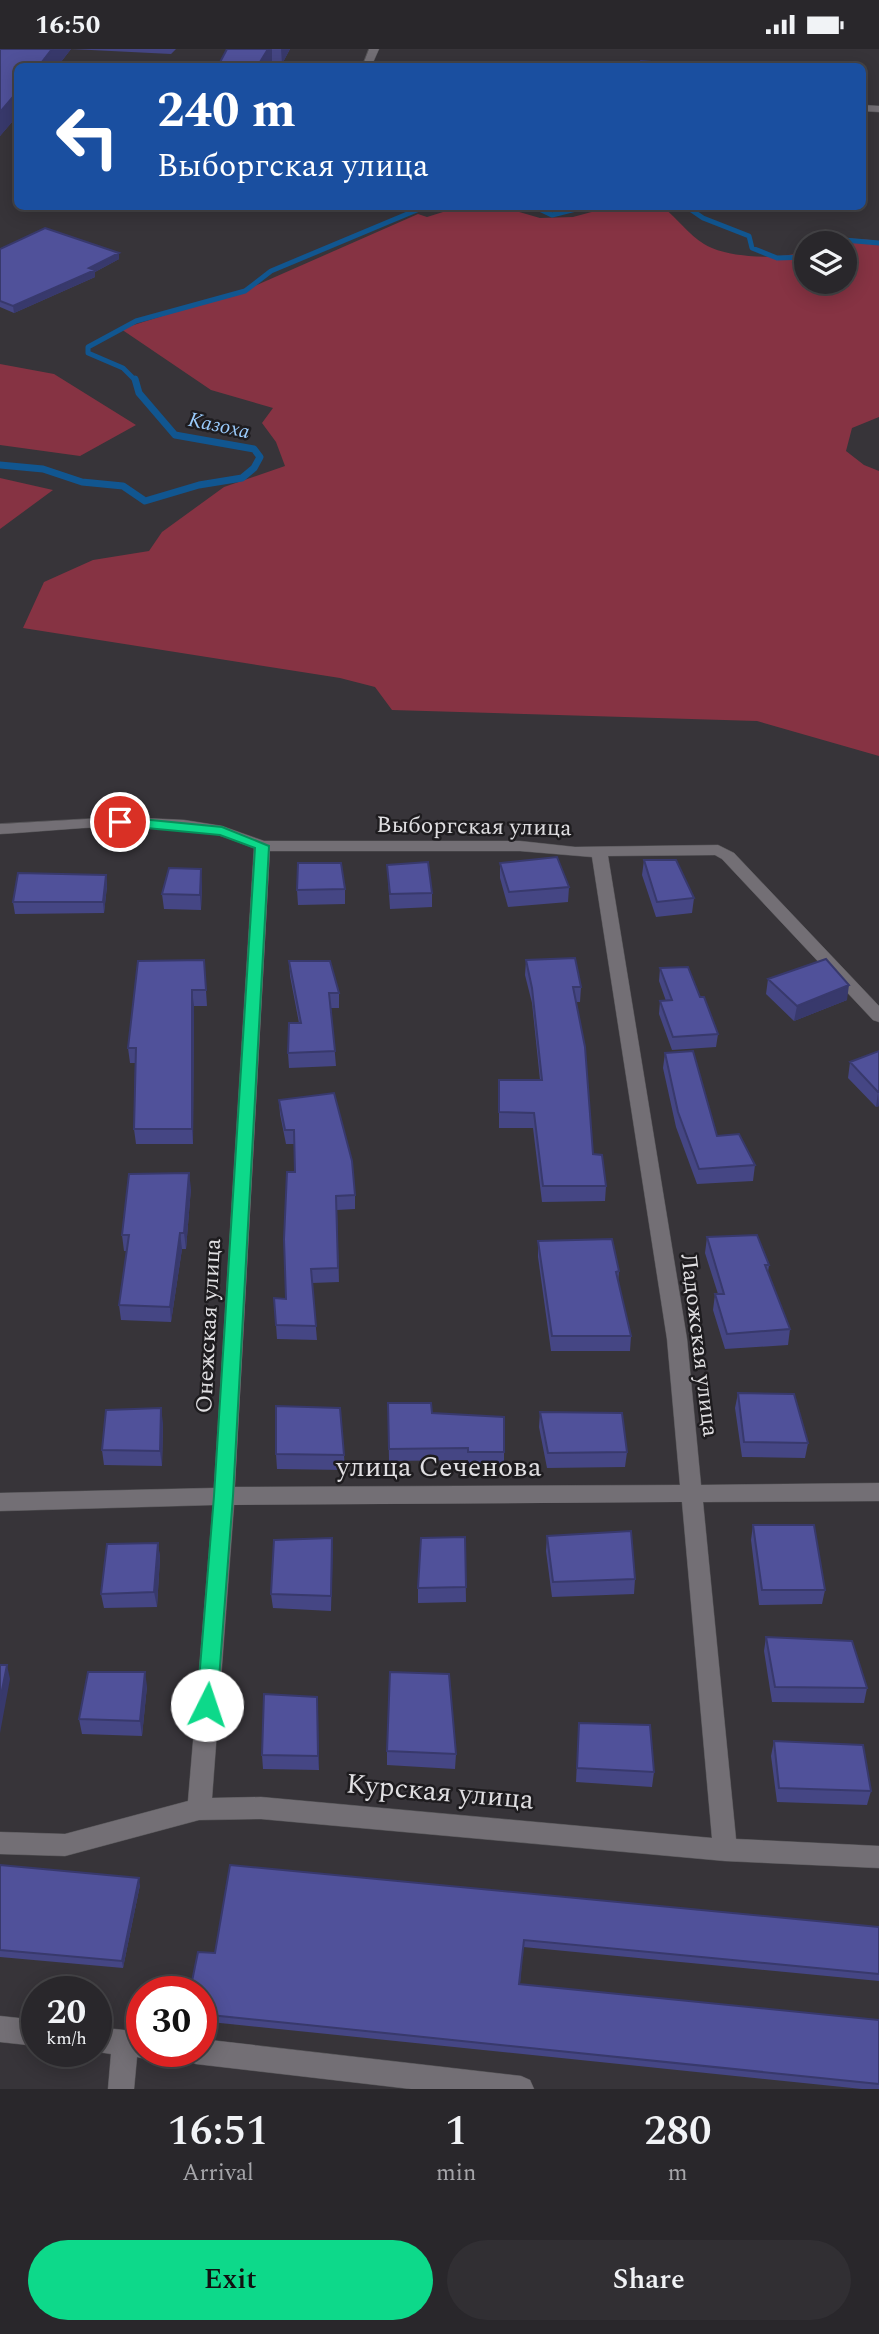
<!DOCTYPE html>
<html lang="en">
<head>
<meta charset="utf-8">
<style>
	body { margin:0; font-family:Spectral,serif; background:#312f33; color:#f1f3f6; height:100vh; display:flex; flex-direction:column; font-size:26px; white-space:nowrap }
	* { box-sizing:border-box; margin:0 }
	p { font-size:23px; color:#a5a5a9 }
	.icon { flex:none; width:38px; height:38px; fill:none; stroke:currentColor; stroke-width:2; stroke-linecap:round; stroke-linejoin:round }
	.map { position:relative; height:2040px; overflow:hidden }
	.side { display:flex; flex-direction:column; background:#29272b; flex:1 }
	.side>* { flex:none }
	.banner { position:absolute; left:14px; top:14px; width:852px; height:147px; border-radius:10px; box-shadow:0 4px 18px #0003,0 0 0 2px #454447; background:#1a4fa0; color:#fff; overflow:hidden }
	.fabs { position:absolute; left:794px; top:182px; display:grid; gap:14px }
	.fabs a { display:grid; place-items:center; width:63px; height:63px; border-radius:50%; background:#29272b; box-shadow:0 4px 18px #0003,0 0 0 2px #454447; font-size:35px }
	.speed { position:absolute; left:21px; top:1927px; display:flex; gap:14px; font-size:35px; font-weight:700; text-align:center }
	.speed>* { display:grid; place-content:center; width:91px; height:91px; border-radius:50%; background:#29272b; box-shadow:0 4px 18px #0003,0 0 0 2px #454447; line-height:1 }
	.speed small { font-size:18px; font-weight:400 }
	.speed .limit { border:10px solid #d22; background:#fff; color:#111 }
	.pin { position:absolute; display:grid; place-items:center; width:60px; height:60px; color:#fff; margin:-30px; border:4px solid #fff; border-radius:50%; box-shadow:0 2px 7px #0007 }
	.me { position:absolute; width:77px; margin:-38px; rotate:4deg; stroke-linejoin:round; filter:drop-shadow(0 0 5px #0008) }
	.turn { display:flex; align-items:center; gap:24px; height:147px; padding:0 28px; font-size:32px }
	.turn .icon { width:91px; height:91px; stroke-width:2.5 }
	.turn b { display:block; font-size:49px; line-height:60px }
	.eta { display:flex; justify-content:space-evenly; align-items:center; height:119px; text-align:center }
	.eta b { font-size:42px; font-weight:600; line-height:49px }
	.primary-button { display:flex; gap:14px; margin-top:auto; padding:14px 28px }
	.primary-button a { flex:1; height:80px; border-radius:42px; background:#0dd98a; color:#111; font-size:28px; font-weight:600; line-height:80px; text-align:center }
	.primary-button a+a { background:#312f33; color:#f1f3f6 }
	.status { display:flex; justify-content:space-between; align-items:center; height:49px; padding:0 35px; background:#29272b; direction:ltr }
	.status svg { height:19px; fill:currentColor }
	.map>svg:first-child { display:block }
	.green { fill:#863343 }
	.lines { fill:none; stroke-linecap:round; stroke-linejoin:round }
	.stream-far1 { stroke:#115690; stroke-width:5 }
	.stream { stroke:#115690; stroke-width:7 }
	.minor-casing { stroke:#545356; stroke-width:1 }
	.minor { fill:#736f75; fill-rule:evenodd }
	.wall { fill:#454684 }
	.shaded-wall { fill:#38396c }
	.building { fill:#50519a; stroke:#38396c; stroke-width:2 }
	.route { fill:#0dd98a; stroke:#088d5a; stroke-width:2 }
	.labels { text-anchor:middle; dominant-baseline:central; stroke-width:5; stroke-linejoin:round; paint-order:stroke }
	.far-water-label { font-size:21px; font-style:italic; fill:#9bccfd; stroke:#1e1c1f }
	.street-label { font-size:23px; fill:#e0dfe2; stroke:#1e1c1f }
	.near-street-label { font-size:28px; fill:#e0dfe2; stroke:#1e1c1f }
</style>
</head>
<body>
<div class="status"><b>16:50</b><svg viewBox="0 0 49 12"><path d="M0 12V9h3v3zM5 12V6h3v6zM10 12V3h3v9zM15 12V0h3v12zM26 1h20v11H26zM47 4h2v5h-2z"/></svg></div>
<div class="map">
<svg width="879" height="2040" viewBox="0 0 879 2040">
	<rect width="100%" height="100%" fill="#373439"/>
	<path class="green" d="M 459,158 L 502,158 L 540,169 L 573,168 L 610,158 L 663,158 C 677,169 689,186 704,195 C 725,209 784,212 807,201 L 807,233 L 845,233 L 845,194 L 818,194 C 838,187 858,190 879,192 L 879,368 L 852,379 L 846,402 L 864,416 L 879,422 L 879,707 L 757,672 L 392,661 L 375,638 L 340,629 L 23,579 L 44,533 L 93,511 L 149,502 L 162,483 L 224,438 L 285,417 L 276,393 L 262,374 L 273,359 L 211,341 L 121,280 L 250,239 L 418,165 L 427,168 Z
		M 0,315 L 54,325 L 136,376 L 80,407 L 0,396 Z
		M 0,429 L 53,441 L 0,480 Z"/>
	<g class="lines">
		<path class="stream-far1" d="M 535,158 L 552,166 L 584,158
			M 687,158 L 703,169 L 749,187 L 752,199 L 777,209 L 807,208
			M 828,194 L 844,191 L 879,194
			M 136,332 L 123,319 L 88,304 L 88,298 L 136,272 L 245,242 L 271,222 L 424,158"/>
		<path class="stream" d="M 0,416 L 43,420 L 82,433 L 123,437 L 145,452 L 199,436 L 242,429 L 254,419 L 260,408 L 254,400 L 175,386 L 139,344 L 135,330"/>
		<defs>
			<path id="minor" d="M 369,0 L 379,0 L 371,18 L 362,18 Z
				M 863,56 L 879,57 L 879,63 L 863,62 Z
				M 120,768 L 184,771 L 222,777 L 264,792 L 520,792 L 575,798 L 718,796 L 734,804 L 879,957 L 879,973 L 873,971 L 722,810 L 715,806 L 608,807 L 687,1290 L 701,1436 L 879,1434 L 879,1452 L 703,1453 L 736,1790 L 879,1797 L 879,1819 L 725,1812 L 261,1770 L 199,1771 L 65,1807 L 0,1805 L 0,1783 L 65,1785 L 188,1752 L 213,1456 L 0,1462 L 0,1444 L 214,1439 L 254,799 C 242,795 230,789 218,786 C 148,769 71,781 0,785 L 0,775 ZM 270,802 L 520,802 L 592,808 L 667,1290 L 680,1436 L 235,1438 ZM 682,1453 L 712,1789 L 261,1748 L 212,1749 L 234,1456 Z
				M 0,1967 L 37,1971 L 37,1997 L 0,1993 Z
				M 96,1978 L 142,1983 L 142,2002 L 152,2002 L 142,2009 L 137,2008 L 134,2040 L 108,2040 L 111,2005 L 92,2002 L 96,2002 Z
				M 201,1990 L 521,2027 L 530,2031 L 534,2040 L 411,2040 L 196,2015 L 187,2011 L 183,2002 L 201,2002 Z"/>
		</defs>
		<use href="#minor" class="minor-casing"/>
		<use href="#minor" class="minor"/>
	</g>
	<path class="wall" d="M 0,0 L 176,0 L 171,5 L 71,0 L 57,18 L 18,18 L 18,66 L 0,87 Z
		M 227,0 L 290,0 L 282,15 L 272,14 L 270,18 L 218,18 Z
		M 0,200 L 119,210 L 95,223 L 95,228 L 14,264 L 0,258 Z
		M 644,811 L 694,849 L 692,864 L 656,868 L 642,826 Z
		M 500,814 L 569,838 L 568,853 L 508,858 L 500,829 Z
		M 387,816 L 432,844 L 432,858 L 390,860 Z
		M 106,826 L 107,837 L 104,864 L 15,865 L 13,853 Z
		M 202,835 L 201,861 L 164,860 L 162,845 Z
		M 345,840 L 345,855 L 298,856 L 297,841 Z
		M 204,911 L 207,957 L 194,957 L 193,1095 L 136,1095 L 134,1080 L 135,1014 L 130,1014 L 128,999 Z
		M 526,911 L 581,938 L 580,953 L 576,953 L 593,1105 L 606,1137 L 605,1152 L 542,1153 L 533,1079 L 499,1079 L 499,1031 L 540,1031 L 532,954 L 525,926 Z
		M 289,912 L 339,944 L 339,959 L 331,959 L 336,1017 L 289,1019 L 288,1004 L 299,974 L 290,927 Z
		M 660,919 L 700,948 L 718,985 L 716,998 L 672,1001 L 659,965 L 660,952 L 666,952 L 659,932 Z
		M 768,930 L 847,951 L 794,972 L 766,945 Z
		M 879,1002 L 879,1057 L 876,1058 L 848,1029 L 850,1013 Z
		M 665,1004 L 717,1087 L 755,1116 L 753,1132 L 697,1135 L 676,1078 L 663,1019 Z
		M 279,1051 L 355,1146 L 355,1160 L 337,1161 L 339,1233 L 312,1234 L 317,1291 L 277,1290 L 274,1249 L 286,1250 L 295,1123 L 294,1095 L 286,1095 L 280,1065 Z
		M 191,1139 L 186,1200 L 182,1200 L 171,1273 L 121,1271 L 119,1256 L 127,1202 L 124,1202 L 122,1186 Z
		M 707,1188 L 769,1216 L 768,1223 L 790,1280 L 788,1296 L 725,1300 L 713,1261 L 715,1245 L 718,1245 L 705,1204 Z
		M 538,1192 L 619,1222 L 618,1234 L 631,1287 L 630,1302 L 551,1302 L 538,1208 Z
		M 738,1344 L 808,1394 L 805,1409 L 742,1408 L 735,1359 Z
		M 388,1354 L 432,1364 L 504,1368 L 504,1415 L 468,1415 L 468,1411 L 389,1412 Z
		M 540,1363 L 627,1403 L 625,1418 L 547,1419 L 539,1378 Z
		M 163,1374 L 162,1417 L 104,1416 L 102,1401 Z
		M 276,1405 L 344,1406 L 345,1421 L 277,1420 Z
		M 753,1476 L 825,1541 L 822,1555 L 759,1556 L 751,1491 Z
		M 547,1487 L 635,1530 L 634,1545 L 552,1548 L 546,1502 Z
		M 465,1488 L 466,1553 L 418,1554 L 418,1539 Z
		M 332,1489 L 331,1562 L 273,1559 L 271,1545 Z
		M 158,1494 L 160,1509 L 157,1558 L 104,1559 L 101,1545 Z
		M 766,1588 L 867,1639 L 864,1654 L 772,1653 L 764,1602 Z
		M 147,1637 L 142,1687 L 82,1685 L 79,1670 Z
		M 317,1648 L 319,1721 L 263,1720 L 262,1706 Z
		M 579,1674 L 654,1723 L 652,1738 L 576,1733 Z
		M 774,1692 L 871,1742 L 867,1756 L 777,1753 L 771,1707 Z
		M 387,1702 L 456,1705 L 455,1720 L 387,1716 Z
		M 0,1816 L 140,1836 L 123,1919 L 0,1908 Z
		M 230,1816 L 879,1878 L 879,1932 L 523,1898 L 520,1935 L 879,1971 L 879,2040 L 862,2040 L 201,1972 L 201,1942 L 215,1904 Z"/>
	<path class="shaded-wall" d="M 52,0 L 71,0 L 57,18 L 38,18 Z
		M 268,0 L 272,0 L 272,14 L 270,18 L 257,18 Z
		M 281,0 L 290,0 L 282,15 Z
		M 18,42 L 18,66 L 0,87 L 0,63 Z
		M 119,204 L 119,210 L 95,223 L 95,228 L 14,264 L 13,257 Z
		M 201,820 L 202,835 L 201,861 L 200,846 Z
		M 106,826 L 107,837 L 104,864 L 103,853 Z
		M 849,936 L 847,951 L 794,972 L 797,957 Z
		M 192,941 L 194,957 L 193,1095 L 192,1080 Z
		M 878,1043 L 879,1057 L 876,1058 Z
		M 189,1124 L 191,1139 L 186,1200 L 184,1184 Z
		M 180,1184 L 182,1200 L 171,1273 L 170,1258 Z
		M 161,1359 L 163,1374 L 162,1417 L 160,1402 Z
		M 332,1489 L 333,1504 L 331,1562 L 331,1547 Z
		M 158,1494 L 160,1509 L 157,1558 L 154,1543 Z
		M 7,1616 L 10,1630 L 0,1684 L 0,1651 Z
		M 145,1623 L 147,1637 L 142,1687 L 140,1672 Z
		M 317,1648 L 318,1662 L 319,1721 L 318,1707 Z
		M 139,1829 L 140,1836 L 123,1919 L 122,1912 Z"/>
	<path class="building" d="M 0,0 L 52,0 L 38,18 L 18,18 L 18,42 L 0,63 Z
		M 227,0 L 268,0 L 257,18 L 218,17 Z
		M 641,12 L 706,18 L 639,18 Z
		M 45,179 L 119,204 L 89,219 L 95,221 L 13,257 L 0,252 L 0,200 Z
		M 557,808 L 569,838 L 509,843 L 500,814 Z
		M 644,811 L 676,811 L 694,849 L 657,853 Z
		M 428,813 L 432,844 L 390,845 L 387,816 Z
		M 298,814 L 341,814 L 345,840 L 297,841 Z
		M 169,819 L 201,820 L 200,846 L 162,845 Z
		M 18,824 L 106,826 L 103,853 L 13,853 Z
		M 575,909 L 581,938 L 573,938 L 585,998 L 593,1105 L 602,1106 L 606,1137 L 543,1137 L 534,1064 L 499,1063 L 499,1031 L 542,1031 L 532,939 L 526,911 Z
		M 826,910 L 849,936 L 797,957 L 768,930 Z
		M 204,911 L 206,941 L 192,941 L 192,1080 L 134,1080 L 136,999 L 128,999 L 138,912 Z
		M 289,912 L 330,912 L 339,944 L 329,944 L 335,1002 L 288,1004 L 289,974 L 301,974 Z
		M 688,918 L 700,948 L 704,948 L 718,985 L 673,988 L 660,952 L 672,951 L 660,919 Z
		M 693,1002 L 717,1087 L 739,1085 L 755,1116 L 699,1120 L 678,1063 L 665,1004 Z
		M 879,1002 L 879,1043 L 878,1043 L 850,1013 Z
		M 334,1044 L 352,1112 L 355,1146 L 336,1147 L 338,1219 L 311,1220 L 316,1277 L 276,1276 L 274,1249 L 286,1250 L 284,1190 L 287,1123 L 295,1123 L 294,1081 L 285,1081 L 279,1051 Z
		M 189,1124 L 184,1184 L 180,1184 L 170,1258 L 119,1256 L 129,1186 L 122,1186 L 129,1125 Z
		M 757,1186 L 769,1216 L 765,1216 L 790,1280 L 727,1285 L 715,1245 L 724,1245 L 707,1188 Z
		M 612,1190 L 619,1222 L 616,1223 L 631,1287 L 552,1287 L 538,1192 Z
		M 738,1344 L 794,1345 L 808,1394 L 744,1393 Z
		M 388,1354 L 431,1354 L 432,1364 L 504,1368 L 504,1403 L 468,1403 L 468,1399 L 389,1400 Z
		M 276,1357 L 340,1359 L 344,1406 L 276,1405 Z
		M 161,1359 L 160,1402 L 102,1401 L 106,1361 Z
		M 540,1363 L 622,1364 L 627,1403 L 548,1404 Z
		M 753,1476 L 814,1476 L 825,1541 L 762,1541 Z
		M 631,1482 L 635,1530 L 553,1533 L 547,1487 Z
		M 465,1488 L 466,1538 L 418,1539 L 421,1489 Z
		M 332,1489 L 331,1547 L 271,1545 L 274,1491 Z
		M 158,1494 L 154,1543 L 101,1545 L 107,1495 Z
		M 766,1588 L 852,1592 L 867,1639 L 775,1638 Z
		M 0,1616 L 7,1616 L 0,1651 Z
		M 88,1623 L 145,1623 L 140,1672 L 79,1670 Z
		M 390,1623 L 449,1625 L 456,1705 L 387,1702 Z
		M 264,1645 L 317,1648 L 318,1707 L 262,1706 Z
		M 579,1674 L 650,1676 L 654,1723 L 577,1719 Z
		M 774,1692 L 863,1696 L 871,1742 L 779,1739 Z
		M 0,1816 L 139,1829 L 122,1912 L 0,1901 Z
		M 230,1816 L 879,1878 L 879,1925 L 524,1891 L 519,1935 L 879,1971 L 879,2035 L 201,1965 L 201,1942 L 190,1942 L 198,1903 L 215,1904 Z"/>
	<path class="route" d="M 120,768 L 222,778 L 269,797 L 233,1447 L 217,1656 L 214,1662 L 207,1665 L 200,1662 L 197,1656 L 214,1447 L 255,799 L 220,786 L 115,776 L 113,773 Z"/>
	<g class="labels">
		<g class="far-water-label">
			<text transform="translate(219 377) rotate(12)">Казоха</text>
		</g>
		<g class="street-label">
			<text transform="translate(474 778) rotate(1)">Выборгская улица</text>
			<text transform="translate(209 1277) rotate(-87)">Онежская улица</text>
			<text transform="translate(699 1296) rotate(83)">Ладожская улица</text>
		</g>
		<g class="near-street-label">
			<text x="439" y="1418">улица Сеченова</text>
			<text transform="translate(440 1743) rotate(5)">Курская улица</text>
		</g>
	</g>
</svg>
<div class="fabs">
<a><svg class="icon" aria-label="layers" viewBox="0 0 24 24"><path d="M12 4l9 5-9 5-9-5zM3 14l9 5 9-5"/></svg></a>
</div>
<div class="speed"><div>20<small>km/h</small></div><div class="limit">30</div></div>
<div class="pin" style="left:120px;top:773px;background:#d93025"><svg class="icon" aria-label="arrive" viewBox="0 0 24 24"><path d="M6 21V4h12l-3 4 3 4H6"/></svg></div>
<svg class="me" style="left:207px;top:1656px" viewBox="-20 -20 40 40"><circle r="19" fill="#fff"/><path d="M0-13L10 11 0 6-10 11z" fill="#0dd98a"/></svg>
<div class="banner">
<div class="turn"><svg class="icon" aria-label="left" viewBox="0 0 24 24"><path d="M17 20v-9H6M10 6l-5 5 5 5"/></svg><div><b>240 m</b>Выборгская улица</div></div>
</div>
</div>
<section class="side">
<div class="eta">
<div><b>16:51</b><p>Arrival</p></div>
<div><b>1</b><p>min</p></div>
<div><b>280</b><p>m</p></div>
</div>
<div class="primary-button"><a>Exit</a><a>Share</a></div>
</section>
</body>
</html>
